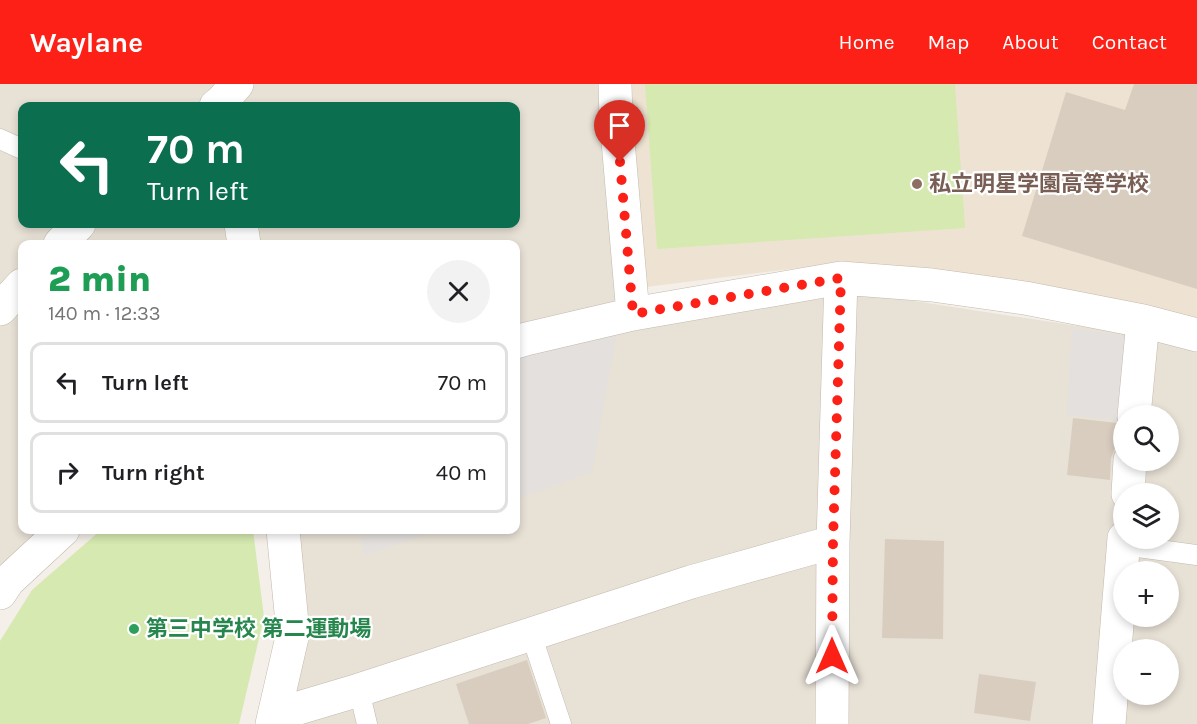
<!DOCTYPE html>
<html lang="en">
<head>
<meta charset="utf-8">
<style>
	body { margin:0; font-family:Karla,"Noto Sans JP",sans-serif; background:#f2f2f2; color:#202124; height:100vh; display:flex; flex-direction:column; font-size:22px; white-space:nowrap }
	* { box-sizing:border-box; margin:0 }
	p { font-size:20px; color:#757577 }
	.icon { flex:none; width:33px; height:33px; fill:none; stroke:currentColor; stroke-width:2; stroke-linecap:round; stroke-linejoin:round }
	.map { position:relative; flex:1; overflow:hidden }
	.side { position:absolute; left:18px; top:156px; width:502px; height:294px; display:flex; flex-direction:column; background:#fff; border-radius:12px; box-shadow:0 3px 9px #0003 }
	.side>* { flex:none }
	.hud { position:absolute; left:18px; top:18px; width:502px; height:126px; border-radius:12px; box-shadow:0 3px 9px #0003; background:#0b6e4f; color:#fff; overflow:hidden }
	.controls { position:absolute; left:1113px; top:321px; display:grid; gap:12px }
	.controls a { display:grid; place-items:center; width:66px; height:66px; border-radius:50%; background:#fff; box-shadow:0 3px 9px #0003; font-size:30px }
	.pin { position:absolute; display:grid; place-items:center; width:51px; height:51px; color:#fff; margin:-62px -26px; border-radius:50% 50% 50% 0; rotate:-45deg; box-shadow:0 0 6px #0007 }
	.pin .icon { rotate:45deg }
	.me { position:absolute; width:66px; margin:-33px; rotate:0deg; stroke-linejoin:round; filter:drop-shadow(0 0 4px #0008) }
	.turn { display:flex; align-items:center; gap:21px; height:126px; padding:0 30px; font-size:27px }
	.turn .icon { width:78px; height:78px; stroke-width:2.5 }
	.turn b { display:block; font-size:42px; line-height:51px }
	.round { display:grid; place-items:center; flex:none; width:63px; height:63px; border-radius:32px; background:#f2f2f2 }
	.head { display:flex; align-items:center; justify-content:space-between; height:102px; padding:0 30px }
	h1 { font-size:36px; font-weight:800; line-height:45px; color:#1e9e55 }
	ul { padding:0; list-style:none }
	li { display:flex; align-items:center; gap:18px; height:81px; margin:0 12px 9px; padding:0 18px; border:3px solid #e0e0e0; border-radius:12px }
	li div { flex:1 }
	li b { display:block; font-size:22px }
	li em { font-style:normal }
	header { display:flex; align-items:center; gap:36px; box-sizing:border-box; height:84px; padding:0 30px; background:#fd2016; color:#fff }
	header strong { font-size:28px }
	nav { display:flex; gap:33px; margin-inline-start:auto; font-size:21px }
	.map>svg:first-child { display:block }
	.residential { fill:#e8e1d6; fill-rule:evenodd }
	.education { fill:#eee3d2 }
	.pitch { fill:#d6e9b0 }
	.parking { fill:#e3e0dd }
	.building { fill:#d9cdc0 }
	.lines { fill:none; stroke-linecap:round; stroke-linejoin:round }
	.service-casing { stroke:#c3b9ad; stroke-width:21 }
	.minor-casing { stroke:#c3b9ad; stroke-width:34 }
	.service { stroke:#fff; stroke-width:20 }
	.minor { stroke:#fff; stroke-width:33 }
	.route { stroke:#fd2016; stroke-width:10; stroke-dasharray:0 18 }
	.education-dot { fill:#8d6e63; stroke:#fff; stroke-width:2 }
	.leisure-dot { fill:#2e9e5b; stroke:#fff; stroke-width:2 }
	.labels { text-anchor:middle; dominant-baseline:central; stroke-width:4.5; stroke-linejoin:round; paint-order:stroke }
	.education-label { font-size:22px; font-weight:bold; fill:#785e54; stroke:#fff; text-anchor:start }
	.leisure-label { font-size:22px; font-weight:bold; fill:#27864d; stroke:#fff; text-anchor:start }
</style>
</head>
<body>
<header>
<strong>Waylane</strong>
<nav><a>Home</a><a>Map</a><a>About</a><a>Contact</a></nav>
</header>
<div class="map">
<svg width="1197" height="640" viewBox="0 0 1197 640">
	<rect width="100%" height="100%" fill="#f4efe8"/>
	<path class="residential" d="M 0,0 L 605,0 L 620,223 L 516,242 L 516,160 L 22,160 L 22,446 L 49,446 L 0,493 ZM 22,22 L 516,22 L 516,140 L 22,140 Z
		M 862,209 L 1162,255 L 1197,266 L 1197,640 L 285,640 L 296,446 L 516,446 L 516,269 L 616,244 ZM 1124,332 L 1168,332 L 1168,376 L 1124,376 ZM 1124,410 L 1168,410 L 1168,454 L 1124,454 ZM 1124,488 L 1168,488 L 1168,532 L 1124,532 ZM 1124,566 L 1168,566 L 1168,610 L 1124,610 Z"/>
	<path class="education" d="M 632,0 L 1197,0 L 1197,243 L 838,179 L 646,203 L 638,158 Z"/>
	<path class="pitch" d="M 645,0 L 955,0 L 965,144 L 657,165 Z
		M 101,446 L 253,446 L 264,533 L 239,640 L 0,640 L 0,557 L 32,506 Z"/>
	<path class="parking" d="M 1072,245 L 1128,252 L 1121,336 L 1067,331 Z
		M 616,252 L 592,388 L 516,416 L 516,270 L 556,259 Z
		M 360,446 L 436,446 L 364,472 Z"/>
	<path class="building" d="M 1134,0 L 1197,0 L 1197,205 L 1022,152 L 1066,8 L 1125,26 Z
		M 1073,334 L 1117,339 L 1122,346 L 1120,360 L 1114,366 L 1111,374 L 1110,396 L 1067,391 Z
		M 885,455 L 944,457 L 943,555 L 882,554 Z
		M 527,576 L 546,634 L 528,640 L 469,640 L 456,600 Z
		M 979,590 L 1036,598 L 1030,637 L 974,629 Z"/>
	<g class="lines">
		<defs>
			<path id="service" d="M 0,55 L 22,65
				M 1123,461 L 1197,471
				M 531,550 L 561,640
				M 359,606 L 367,640"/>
			<path id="minor" d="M 615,0 L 616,34 L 633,230
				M 216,22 L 222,17 L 237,0
				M 241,140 L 244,160
				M 60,160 L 79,140
				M 0,225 L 22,201
				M 516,258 L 526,255 L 633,230 L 841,194 L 932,201 L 1025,214 L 1143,237 L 1197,251
				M 1134,332 L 1143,237
				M 1128,410 L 1130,376
				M 0,509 L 8,497 L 63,446
				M 275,631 L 359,606 L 691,498 L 833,458
				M 272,640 L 293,549 L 283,446
				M 832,640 L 833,458 L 841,194
				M 1109,640 L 1124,454"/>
		</defs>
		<use href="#service" class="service-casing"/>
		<use href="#minor" class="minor-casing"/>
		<use href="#service" class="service"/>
		<use href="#minor" class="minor"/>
	</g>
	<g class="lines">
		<path class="route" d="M 620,78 L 633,230 L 841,194 L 833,458 L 832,572"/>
	</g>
	<circle class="education-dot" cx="917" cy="100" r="6"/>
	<circle class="leisure-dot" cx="134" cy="545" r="6"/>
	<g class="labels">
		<g class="education-label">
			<text x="929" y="100">私立明星学園高等学校</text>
		</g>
		<g class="leisure-label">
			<text x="146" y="545">第三中学校 第二運動場</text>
		</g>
	</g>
</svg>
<div class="controls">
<a><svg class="icon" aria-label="search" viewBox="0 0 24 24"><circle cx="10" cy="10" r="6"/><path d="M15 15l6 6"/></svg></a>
<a><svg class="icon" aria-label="layers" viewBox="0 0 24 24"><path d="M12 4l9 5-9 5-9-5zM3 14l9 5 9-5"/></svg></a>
<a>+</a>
<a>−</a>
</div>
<div class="pin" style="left:620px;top:78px;background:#d93025"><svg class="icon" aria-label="arrive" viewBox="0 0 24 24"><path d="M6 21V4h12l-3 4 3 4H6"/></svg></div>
<svg class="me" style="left:832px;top:572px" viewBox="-20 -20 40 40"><path d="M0-17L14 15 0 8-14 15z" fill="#fd2016" stroke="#fff" stroke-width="4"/></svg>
<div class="hud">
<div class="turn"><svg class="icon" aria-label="left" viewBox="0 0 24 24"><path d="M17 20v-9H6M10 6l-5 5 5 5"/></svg><div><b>70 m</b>Turn left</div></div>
</div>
<section class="side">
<div class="head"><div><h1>2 min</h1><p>140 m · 12:33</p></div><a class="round"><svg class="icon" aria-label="close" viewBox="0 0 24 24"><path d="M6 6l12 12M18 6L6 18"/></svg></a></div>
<ul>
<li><svg class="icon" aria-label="left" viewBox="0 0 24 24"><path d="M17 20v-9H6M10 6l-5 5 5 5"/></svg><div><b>Turn left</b></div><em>70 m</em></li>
<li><svg class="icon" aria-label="right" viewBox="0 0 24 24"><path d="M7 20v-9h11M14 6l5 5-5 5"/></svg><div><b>Turn right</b></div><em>40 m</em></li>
</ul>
</section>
</div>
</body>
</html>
